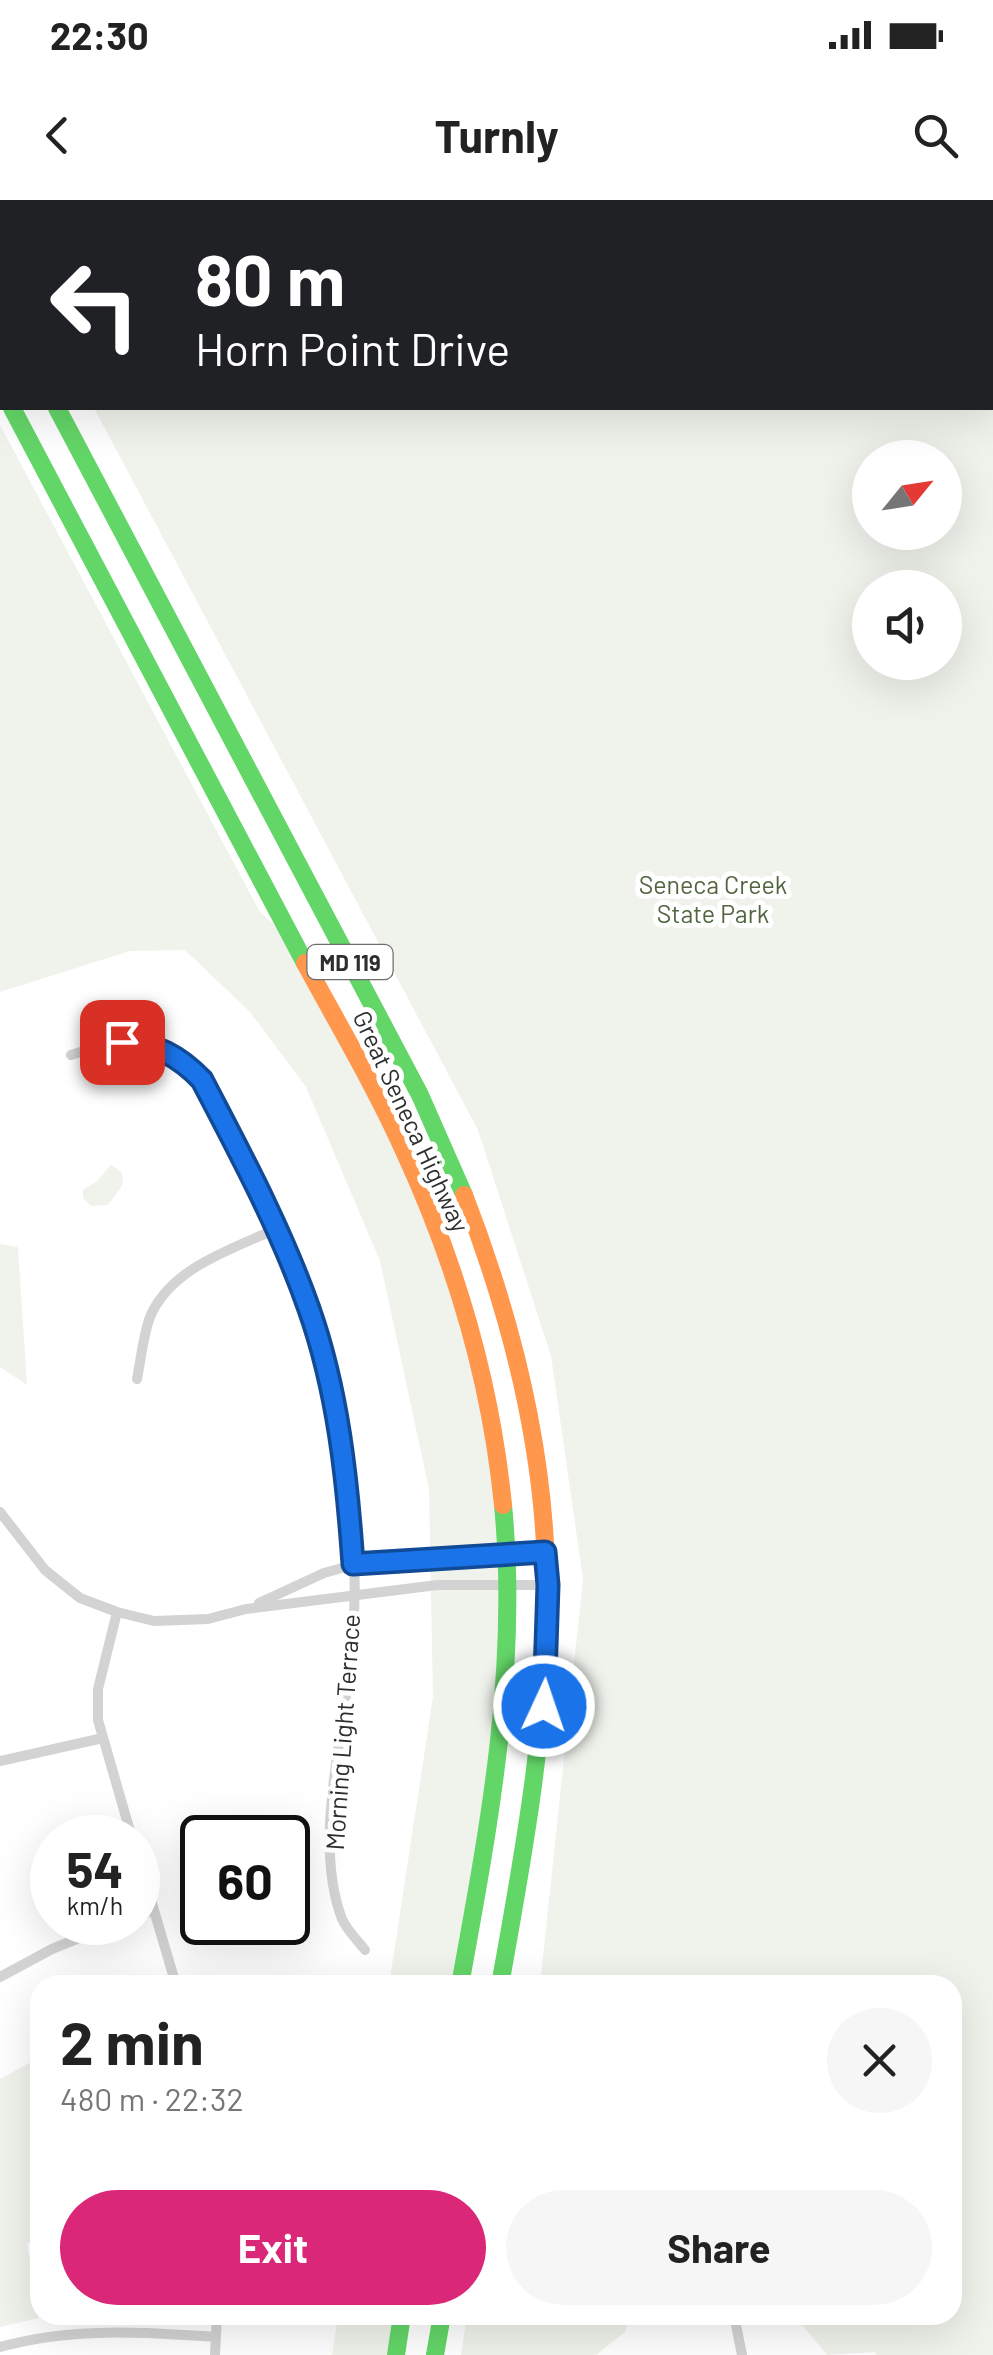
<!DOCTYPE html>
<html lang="en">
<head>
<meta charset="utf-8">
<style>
	body { margin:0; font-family:Barlow,sans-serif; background:#f6f6f6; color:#222; height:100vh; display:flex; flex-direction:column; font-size:38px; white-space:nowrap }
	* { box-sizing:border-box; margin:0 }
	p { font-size:32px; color:#767676 }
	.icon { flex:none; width:55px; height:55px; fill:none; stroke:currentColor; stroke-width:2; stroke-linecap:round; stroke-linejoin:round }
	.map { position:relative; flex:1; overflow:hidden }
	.sheet { position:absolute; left:30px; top:1775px; width:932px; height:350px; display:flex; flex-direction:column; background:#fff; border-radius:30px; box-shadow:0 10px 40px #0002 }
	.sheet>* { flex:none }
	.guide { position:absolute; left:0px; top:0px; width:995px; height:210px; box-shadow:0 10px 40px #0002; background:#202124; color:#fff; overflow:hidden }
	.needle { width:65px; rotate:60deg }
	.controls { position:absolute; left:852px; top:240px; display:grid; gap:20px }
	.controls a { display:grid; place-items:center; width:110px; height:110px; border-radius:50%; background:#fff; box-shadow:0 10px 40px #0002; font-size:50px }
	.speed { position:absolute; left:30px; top:1615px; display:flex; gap:20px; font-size:50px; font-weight:700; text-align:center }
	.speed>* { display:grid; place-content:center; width:130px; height:130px; border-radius:50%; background:#fff; box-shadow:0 10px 40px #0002; line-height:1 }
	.speed small { font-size:25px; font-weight:400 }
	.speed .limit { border:5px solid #111; border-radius:15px; background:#fff; color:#111 }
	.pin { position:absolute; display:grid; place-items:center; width:85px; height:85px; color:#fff; margin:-42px; border-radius:20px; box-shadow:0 5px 15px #0006 }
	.me { position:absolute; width:110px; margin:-55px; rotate:3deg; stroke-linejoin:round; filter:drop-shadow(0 0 8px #0008) }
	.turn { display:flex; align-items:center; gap:35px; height:210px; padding:0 30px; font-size:45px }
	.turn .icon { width:130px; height:130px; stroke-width:2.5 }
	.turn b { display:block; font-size:70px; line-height:85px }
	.round { display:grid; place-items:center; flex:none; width:105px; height:105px; border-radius:52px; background:#f6f6f6 }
	.summary { display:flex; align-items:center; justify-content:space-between; height:170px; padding:0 30px }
	h1 { font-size:60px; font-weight:700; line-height:75px }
	.action { display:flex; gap:20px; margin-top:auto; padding:20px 30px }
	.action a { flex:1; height:115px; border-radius:60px; background:#db2777; color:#fff; font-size:40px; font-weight:700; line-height:115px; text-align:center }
	.action a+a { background:#f6f6f6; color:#222 }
	.status { display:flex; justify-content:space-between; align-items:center; height:70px; padding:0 50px; background:#fff; direction:ltr }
	.status svg { height:28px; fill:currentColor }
	header { display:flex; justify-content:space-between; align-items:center; height:130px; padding:0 30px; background:#fff; font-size:45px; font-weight:700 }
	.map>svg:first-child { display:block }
	.green { fill:#f0f3ec; fill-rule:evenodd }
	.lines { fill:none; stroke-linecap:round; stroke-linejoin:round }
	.street { stroke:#d3d3d3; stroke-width:10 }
	.fast { stroke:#63d668; stroke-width:18 }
	.slow { stroke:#ff974d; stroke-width:18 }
	.route-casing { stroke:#114b97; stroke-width:25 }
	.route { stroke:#1a73e8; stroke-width:18 }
	.labels { text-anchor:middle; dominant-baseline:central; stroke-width:10; stroke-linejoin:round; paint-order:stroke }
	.shield { fill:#fff; stroke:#6d6d6d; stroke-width:2.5 }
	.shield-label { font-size:22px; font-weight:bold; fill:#2e2e2e }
	.park-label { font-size:25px; fill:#526540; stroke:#fff }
	.street-label { font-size:25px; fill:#2e2e2e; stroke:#fff }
</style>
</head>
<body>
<div class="status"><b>22:30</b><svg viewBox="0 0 49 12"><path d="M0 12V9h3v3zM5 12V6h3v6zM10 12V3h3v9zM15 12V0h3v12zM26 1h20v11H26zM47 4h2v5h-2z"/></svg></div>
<header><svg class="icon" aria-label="back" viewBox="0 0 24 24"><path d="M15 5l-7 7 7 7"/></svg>Turnly<svg class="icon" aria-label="search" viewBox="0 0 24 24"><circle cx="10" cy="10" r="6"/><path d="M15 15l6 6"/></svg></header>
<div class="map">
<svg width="993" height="2155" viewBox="0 0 993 2155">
	<rect width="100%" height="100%" fill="#fff"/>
	<path class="green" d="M 0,0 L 993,0 L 993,2155 L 877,2155 L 875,2152 L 827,2155 L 794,2115 L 952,2115 L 952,1785 L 540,1785 L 583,1379 L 551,1156 L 478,930 L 94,208 L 992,208 L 992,2 L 2,2 L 2,28 ZM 870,258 L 945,258 L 945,332 L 870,332 ZM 870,388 L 945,388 L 945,462 L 870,462 Z
		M 0,225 L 260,712 L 297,745 L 415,973 L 492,1218 L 509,1418 L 457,1785 L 389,1785 L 433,1497 L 429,1289 L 380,1061 L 306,887 L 250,812 L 185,750 L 130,751 L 0,792 Z
		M 111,965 C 135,977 118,990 108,1005 L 91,1006 L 83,998 L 83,990 L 97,981 Z
		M 0,1044 L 18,1047 L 27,1185 L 0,1167 Z
		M 40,1857 L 40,2041 L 27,2043 L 39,2118 L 0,2127 L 0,1879 Z
		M 338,2115 L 406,2115 L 400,2155 L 332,2155 Z
		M 467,2115 L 630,2115 L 625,2132 L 596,2155 L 461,2155 Z"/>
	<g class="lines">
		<path class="street" d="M 71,855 C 126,837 159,836 202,880 C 227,929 255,978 278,1028 C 334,1154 364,1312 352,1449 C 345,1531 312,1640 342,1719 C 347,1730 357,1740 365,1750
			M 137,1179 C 141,1159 143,1136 150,1117 C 171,1067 233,1049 278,1028
			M 0,1312 L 45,1370 L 80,1398 L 117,1412 L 154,1421 L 208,1419 L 246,1409 L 437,1385 L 547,1385
			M 259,1403 L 324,1373 L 353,1365 L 545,1352
			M 117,1412 L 98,1489 L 98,1520 L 132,1638
			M 0,1561 L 103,1538
			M 138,1656 L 176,1785
			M 138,1716 L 153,1710
			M 0,1777 L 52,1749 L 118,1722
			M 734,2115 L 742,2155
			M 0,2147 C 72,2127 142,2132 216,2137
			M 215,2155 L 217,2115"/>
		<path class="fast" d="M 0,99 L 2,104
			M 0,184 L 2,189
			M 12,208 L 305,763
			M 57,208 L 420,895 L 464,995
			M 460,1785 C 489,1626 519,1468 503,1305
			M 500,1785 C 525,1647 550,1511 546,1369
			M 396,2155 L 402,2115
			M 435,2155 L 442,2115"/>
		<path class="slow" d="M 305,763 C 339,826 376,888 405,953 C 456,1064 491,1184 503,1305
			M 464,995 C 510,1114 543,1241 546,1369"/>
	</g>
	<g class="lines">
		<defs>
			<path id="route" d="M 122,842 C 155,843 179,856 202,880 C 241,955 281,1029 309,1109 C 338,1191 347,1278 353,1364 L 545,1352 L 548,1385 L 544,1506"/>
		</defs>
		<use href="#route" class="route-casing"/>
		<use href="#route" class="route"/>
	</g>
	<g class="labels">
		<rect class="shield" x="307.5" y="745" width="85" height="34" rx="8"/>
		<g class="shield-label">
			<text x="350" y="762">MD 119</text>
		</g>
		<g class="park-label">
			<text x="713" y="684">Seneca Creek<tspan x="713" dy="29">State Park</tspan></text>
		</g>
		<g class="street-label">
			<text transform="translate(412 921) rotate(65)">Great Seneca Highway</text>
			<text transform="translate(342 1532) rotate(-86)">Morning Light Terrace</text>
		</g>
	</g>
</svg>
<div class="controls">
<a><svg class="needle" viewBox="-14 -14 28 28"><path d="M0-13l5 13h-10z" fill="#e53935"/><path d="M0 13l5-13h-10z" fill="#767676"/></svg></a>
<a><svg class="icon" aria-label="sound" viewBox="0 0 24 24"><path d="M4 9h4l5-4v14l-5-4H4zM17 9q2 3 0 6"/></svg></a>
</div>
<div class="speed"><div>54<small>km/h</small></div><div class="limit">60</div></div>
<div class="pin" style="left:122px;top:842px;background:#d93025"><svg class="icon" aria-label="arrive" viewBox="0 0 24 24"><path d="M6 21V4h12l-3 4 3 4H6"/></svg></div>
<svg class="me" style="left:544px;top:1506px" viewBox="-20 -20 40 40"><circle r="17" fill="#1a73e8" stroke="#fff" stroke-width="3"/><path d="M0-11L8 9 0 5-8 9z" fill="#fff"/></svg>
<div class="guide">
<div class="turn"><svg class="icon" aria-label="left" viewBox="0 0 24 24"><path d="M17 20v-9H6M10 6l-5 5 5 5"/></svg><div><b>80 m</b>Horn Point Drive</div></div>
</div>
<section class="sheet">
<div class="summary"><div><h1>2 min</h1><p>480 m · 22:32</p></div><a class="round"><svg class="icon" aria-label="close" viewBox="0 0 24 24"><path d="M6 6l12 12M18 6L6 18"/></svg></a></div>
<div class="action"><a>Exit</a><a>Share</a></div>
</section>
</div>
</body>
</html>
